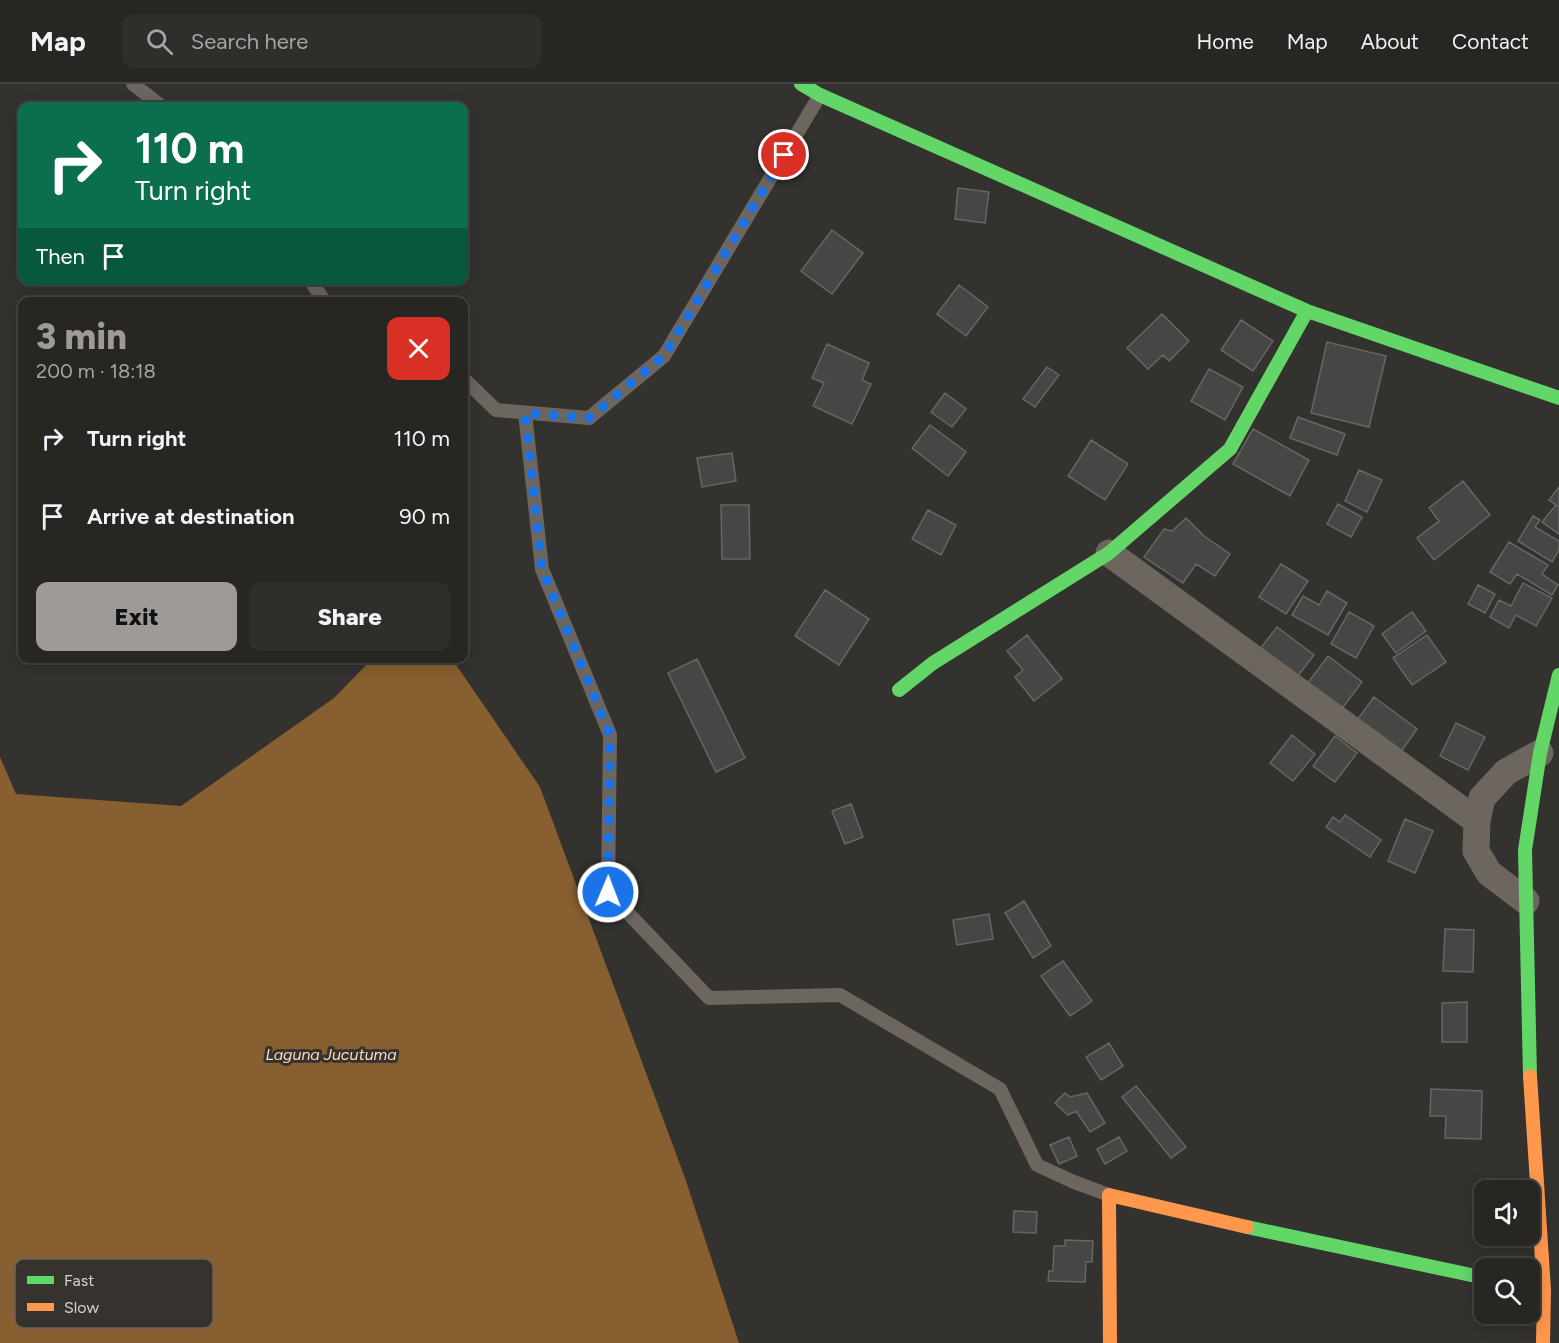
<!DOCTYPE html>
<html lang="en">
<head>
<meta charset="utf-8">
<style>
	body { margin:0; font-family:Figtree,sans-serif; background:#2f2e2b; color:#f1f3f6; height:100vh; display:flex; flex-direction:column; font-size:22px; white-space:nowrap }
	* { box-sizing:border-box; margin:0 }
	p { font-size:20px; color:#a4a5a6 }
	.icon { flex:none; width:33px; height:33px; fill:none; stroke:currentColor; stroke-width:2; stroke-linecap:round; stroke-linejoin:round }
	.map { position:relative; flex:1; overflow:hidden }
	.panel { position:absolute; left:18px; top:213px; width:450px; height:366px; display:flex; flex-direction:column; background:#272623; border-radius:12px; box-shadow:0 3px 15px #0003,0 0 0 2px #434341 }
	.panel>* { flex:none }
	.top-card { position:absolute; left:18px; top:18px; width:450px; height:183px; border-radius:12px; box-shadow:0 3px 15px #0003,0 0 0 2px #434341; background:#0b6e4f; color:#fff; overflow:hidden }
	.fabs { position:absolute; left:1474px; top:1096px; display:grid; gap:12px }
	.fabs a { display:grid; place-items:center; width:66px; height:66px; border-radius:12px; background:#272623; box-shadow:0 3px 15px #0003,0 0 0 2px #434341; font-size:30px }
	.pin { position:absolute; display:grid; place-items:center; width:51px; height:51px; color:#fff; margin:-26px; border:3px solid #fff; border-radius:50%; box-shadow:0 2px 6px #0007 }
	.me { position:absolute; width:66px; margin:-33px; rotate:1deg; stroke-linejoin:round; filter:drop-shadow(0 0 4px #0008) }
	.turn { display:flex; align-items:center; gap:21px; height:126px; padding:0 18px; font-size:27px }
	.turn .icon { width:78px; height:78px; stroke-width:2.5 }
	.turn b { display:block; font-size:42px; line-height:51px }
	.then { display:flex; align-items:center; height:57px; padding:0 18px; background:#0003; gap:12px; font-size:22px }
	.round { display:grid; place-items:center; flex:none; width:63px; height:63px; border-radius:12px; background:#2f2e2b }
	.summary { display:flex; align-items:center; justify-content:space-between; height:102px; padding:0 18px }
	h1 { font-size:36px; font-weight:800; line-height:45px; color:#9d9a97 }
	.cta { display:flex; gap:12px; margin-top:auto; padding:12px 18px }
	.cta a { flex:1; height:69px; border-radius:12px; background:#9d9a97; color:#111; font-size:24px; font-weight:800; line-height:69px; text-align:center }
	.cta a+a { background:#2f2e2b; color:#f1f3f6 }
	ul { padding:0; list-style:none }
	li { display:flex; align-items:center; gap:18px; height:78px; padding:0 18px }
	li div { flex:1 }
	li b { display:block; font-size:22px }
	li em { font-style:normal }
	header { display:flex; align-items:center; gap:36px; box-sizing:border-box; height:84px; padding:0 30px; background:#272623; border-bottom:2px solid #434341 }
	header strong { font-size:28px }
	nav { display:flex; gap:33px; margin-inline-start:auto; font-size:21px }
	.search { width:420px; height:54px; background:#2f2e2b; display:flex; align-items:center; gap:15px; box-sizing:border-box; padding:0 21px; border-radius:12px; color:#a4a5a6; font-size:22px }
	.map>svg:first-child { display:block }
	.water { fill:#875f30 }
	.building { fill:#464645; stroke:#666665; stroke-width:1.5 }
	.lines { fill:none; stroke-linecap:round; stroke-linejoin:round }
	.lane { stroke:#6c665f; stroke-width:14 }
	.street { stroke:#6c665f; stroke-width:27 }
	.fast { stroke:#63d668; stroke-width:14 }
	.slow { stroke:#ff974d; stroke-width:14 }
	.route { stroke:#1a73e8; stroke-width:10; stroke-dasharray:0 18 }
	.labels { text-anchor:middle; dominant-baseline:central; stroke-width:6; stroke-linejoin:round; paint-order:stroke }
	.water-label { font-size:16px; font-style:italic; fill:#f8ddc2; stroke:#36322d }
	.key { fill:#36322d; stroke:#66625e; stroke-width:1.5 }
	.key-label { font-size:16px; fill:#d5d2cf }
</style>
</head>
<body>
<header>
<strong>Map</strong>
<div class="search"><svg class="icon" aria-label="search" viewBox="0 0 24 24"><circle cx="10" cy="10" r="6"/><path d="M15 15l6 6"/></svg>Search here</div>
<nav><a>Home</a><a>Map</a><a>About</a><a>Contact</a></nav>
</header>
<div class="map">
<svg width="1559" height="1259" viewBox="0 0 1559 1259">
	<rect width="100%" height="100%" fill="#34322f"/>
	<path class="water" d="M 372,575 L 452,575 L 540,703 L 685,1094 L 739,1259 L 0,1259 L 0,673 L 16,710 L 181,722 L 334,614 Z"/>
	<path class="building" d="M 958,104 L 989,108 L 985,139 L 955,135 Z
		M 832,146 L 863,169 L 832,210 L 801,187 Z
		M 959,201 L 988,223 L 966,252 L 937,230 Z
		M 1162,230 L 1189,257 L 1169,277 L 1163,271 L 1148,285 L 1127,264 Z
		M 1241,236 L 1273,257 L 1253,287 L 1221,266 Z
		M 1327,258 L 1386,272 L 1369,343 L 1311,329 Z
		M 827,260 L 869,279 L 862,296 L 871,300 L 852,340 L 813,322 L 824,299 L 812,294 Z
		M 1047,283 L 1059,291 L 1035,323 L 1023,315 Z
		M 1209,285 L 1243,303 L 1225,336 L 1191,317 Z
		M 945,309 L 966,325 L 952,343 L 931,328 Z
		M 1298,333 L 1345,350 L 1337,371 L 1290,354 Z
		M 930,341 L 966,368 L 948,392 L 912,364 Z
		M 1253,345 L 1309,376 L 1290,412 L 1233,380 Z
		M 1091,356 L 1128,380 L 1105,416 L 1068,392 Z
		M 732,369 L 736,397 L 702,403 L 697,374 Z
		M 1359,386 L 1382,396 L 1367,428 L 1345,417 Z
		M 1463,397 L 1490,431 L 1434,476 L 1417,454 L 1439,437 L 1429,424 Z
		M 1559,403 L 1559,423 L 1549,416 Z
		M 1338,420 L 1362,433 L 1351,453 L 1327,440 Z
		M 721,421 L 749,421 L 750,475 L 722,475 Z
		M 1556,421 L 1559,423 L 1559,450 L 1542,438 Z
		M 928,426 L 956,441 L 941,471 L 912,455 Z
		M 1533,432 L 1540,436 L 1535,443 L 1559,457 L 1559,466 L 1552,478 L 1518,457 Z
		M 1186,434 L 1204,452 L 1230,470 L 1215,492 L 1196,480 L 1183,499 L 1144,473 L 1164,445 L 1172,447 Z
		M 1509,458 L 1548,481 L 1542,490 L 1558,501 L 1552,511 L 1517,490 L 1510,500 L 1490,488 Z
		M 1281,480 L 1308,497 L 1286,530 L 1259,513 Z
		M 1523,499 L 1552,514 L 1536,542 L 1516,531 L 1509,544 L 1490,533 L 1499,516 L 1511,522 Z
		M 1478,501 L 1495,510 L 1485,529 L 1468,520 Z
		M 825,506 L 869,535 L 839,581 L 795,552 Z
		M 1327,507 L 1347,519 L 1328,551 L 1292,531 L 1303,512 L 1319,521 Z
		M 1349,528 L 1374,542 L 1356,574 L 1331,560 Z
		M 1412,528 L 1426,547 L 1396,569 L 1382,550 Z
		M 1277,543 L 1314,571 L 1294,597 L 1257,569 Z
		M 1027,551 L 1062,595 L 1034,617 L 1015,593 L 1023,586 L 1007,567 Z
		M 1427,551 L 1446,578 L 1412,601 L 1393,574 Z
		M 1328,572 L 1362,598 L 1338,630 L 1304,604 Z
		M 697,575 L 745,674 L 716,688 L 668,589 Z
		M 1374,613 L 1417,645 L 1398,672 L 1354,640 Z
		M 1456,639 L 1485,653 L 1468,686 L 1440,672 Z
		M 1292,651 L 1315,670 L 1293,697 L 1270,679 Z
		M 1335,652 L 1357,669 L 1335,698 L 1313,682 Z
		M 851,720 L 863,753 L 845,760 L 832,727 Z
		M 1345,731 L 1381,756 L 1370,773 L 1326,743 L 1333,733 L 1340,738 Z
		M 1405,735 L 1433,747 L 1415,789 L 1388,777 Z
		M 1024,817 L 1051,862 L 1033,874 L 1005,829 Z
		M 989,830 L 993,855 L 957,861 L 953,836 Z
		M 1445,845 L 1474,846 L 1473,888 L 1443,887 Z
		M 1063,877 L 1092,917 L 1070,932 L 1041,892 Z
		M 1467,918 L 1467,958 L 1442,958 L 1442,919 Z
		M 1109,959 L 1123,982 L 1101,996 L 1086,973 Z
		M 1136,1002 L 1186,1063 L 1171,1074 L 1122,1013 Z
		M 1431,1005 L 1482,1007 L 1481,1055 L 1445,1054 L 1446,1032 L 1430,1032 Z
		M 1065,1009 L 1070,1013 L 1087,1009 L 1105,1039 L 1090,1048 L 1076,1027 L 1068,1031 L 1055,1019 Z
		M 1069,1053 L 1077,1072 L 1059,1080 L 1050,1061 Z
		M 1119,1053 L 1127,1067 L 1105,1080 L 1097,1065 Z
		M 1014,1127 L 1037,1128 L 1036,1149 L 1013,1148 Z
		M 1065,1156 L 1093,1157 L 1092,1178 L 1086,1178 L 1085,1198 L 1048,1197 L 1049,1187 L 1053,1187 L 1054,1162 L 1065,1162 Z"/>
	<g class="lines">
		<path class="lane" d="M 133,0 L 161,22
			M 310,196 L 325,218
			M 464,295 L 496,326 L 589,334 L 664,272 L 820,11
			M 525,329 L 542,485 L 610,651 L 608,808 L 709,914 L 840,911 L 1000,1005 L 1037,1081 L 1074,1098 L 1109,1111"/>
		<path class="street" d="M 1109,469 L 1477,737
			M 1526,817 L 1489,789 L 1476,767 L 1477,737 L 1482,714 L 1506,688 L 1540,669"/>
		<path class="fast" d="M 801,0 L 820,11 L 1307,227 L 1559,314
			M 899,606 L 933,579 L 1109,469 L 1230,365 L 1307,227
			M 1530,992 L 1525,766 L 1540,669 L 1559,591
			M 1247,1143 L 1485,1194"/>
		<path class="slow" d="M 1530,992 L 1544,1206 L 1543,1259
			M 1110,1259 L 1109,1111 L 1247,1143"/>
	</g>
	<g class="lines">
		<path class="route" d="M 608,808 L 610,651 L 542,485 L 525,329 L 589,334 L 664,272 L 784,71"/>
	</g>
	<g class="labels">
		<g class="water-label">
			<text x="331" y="970">Laguna Jucutuma</text>
		</g>
	</g>
	<rect x="15" y="1175" width="198" height="69" rx="9" class="key"/>
	<rect x="27" y="1192" width="27" height="8" fill="#63d668"/>
	<rect x="27" y="1219" width="27" height="8" fill="#ff974d"/>
	<g class="key-label">
		<text x="64" y="1202">Fast</text>
		<text x="64" y="1229">Slow</text>
	</g>
</svg>
<div class="fabs">
<a><svg class="icon" aria-label="sound" viewBox="0 0 24 24"><path d="M4 9h4l5-4v14l-5-4H4zM17 9q2 3 0 6"/></svg></a>
<a><svg class="icon" aria-label="search" viewBox="0 0 24 24"><circle cx="10" cy="10" r="6"/><path d="M15 15l6 6"/></svg></a>
</div>
<div class="pin" style="left:784px;top:71px;background:#d93025"><svg class="icon" aria-label="arrive" viewBox="0 0 24 24"><path d="M6 21V4h12l-3 4 3 4H6"/></svg></div>
<svg class="me" style="left:608px;top:808px" viewBox="-20 -20 40 40"><circle r="17" fill="#1a73e8" stroke="#fff" stroke-width="3"/><path d="M0-11L8 9 0 5-8 9z" fill="#fff"/></svg>
<div class="top-card">
<div class="turn"><svg class="icon" aria-label="right" viewBox="0 0 24 24"><path d="M7 20v-9h11M14 6l5 5-5 5"/></svg><div><b>110 m</b>Turn right</div></div>
<div class="then">Then<svg class="icon" aria-label="arrive" viewBox="0 0 24 24"><path d="M6 21V4h12l-3 4 3 4H6"/></svg></div>
</div>
<section class="panel">
<div class="summary"><div><h1>3 min</h1><p>200 m · 18:18</p></div><a class="round" style="background:#d93025;color:#fff"><svg class="icon" aria-label="close" viewBox="0 0 24 24"><path d="M6 6l12 12M18 6L6 18"/></svg></a></div>
<ul>
<li><svg class="icon" aria-label="right" viewBox="0 0 24 24"><path d="M7 20v-9h11M14 6l5 5-5 5"/></svg><div><b>Turn right</b></div><em>110 m</em></li>
<li><svg class="icon" aria-label="arrive" viewBox="0 0 24 24"><path d="M6 21V4h12l-3 4 3 4H6"/></svg><div><b>Arrive at destination</b></div><em>90 m</em></li>
</ul>
<div class="cta"><a>Exit</a><a>Share</a></div>
</section>
</div>
</body>
</html>
